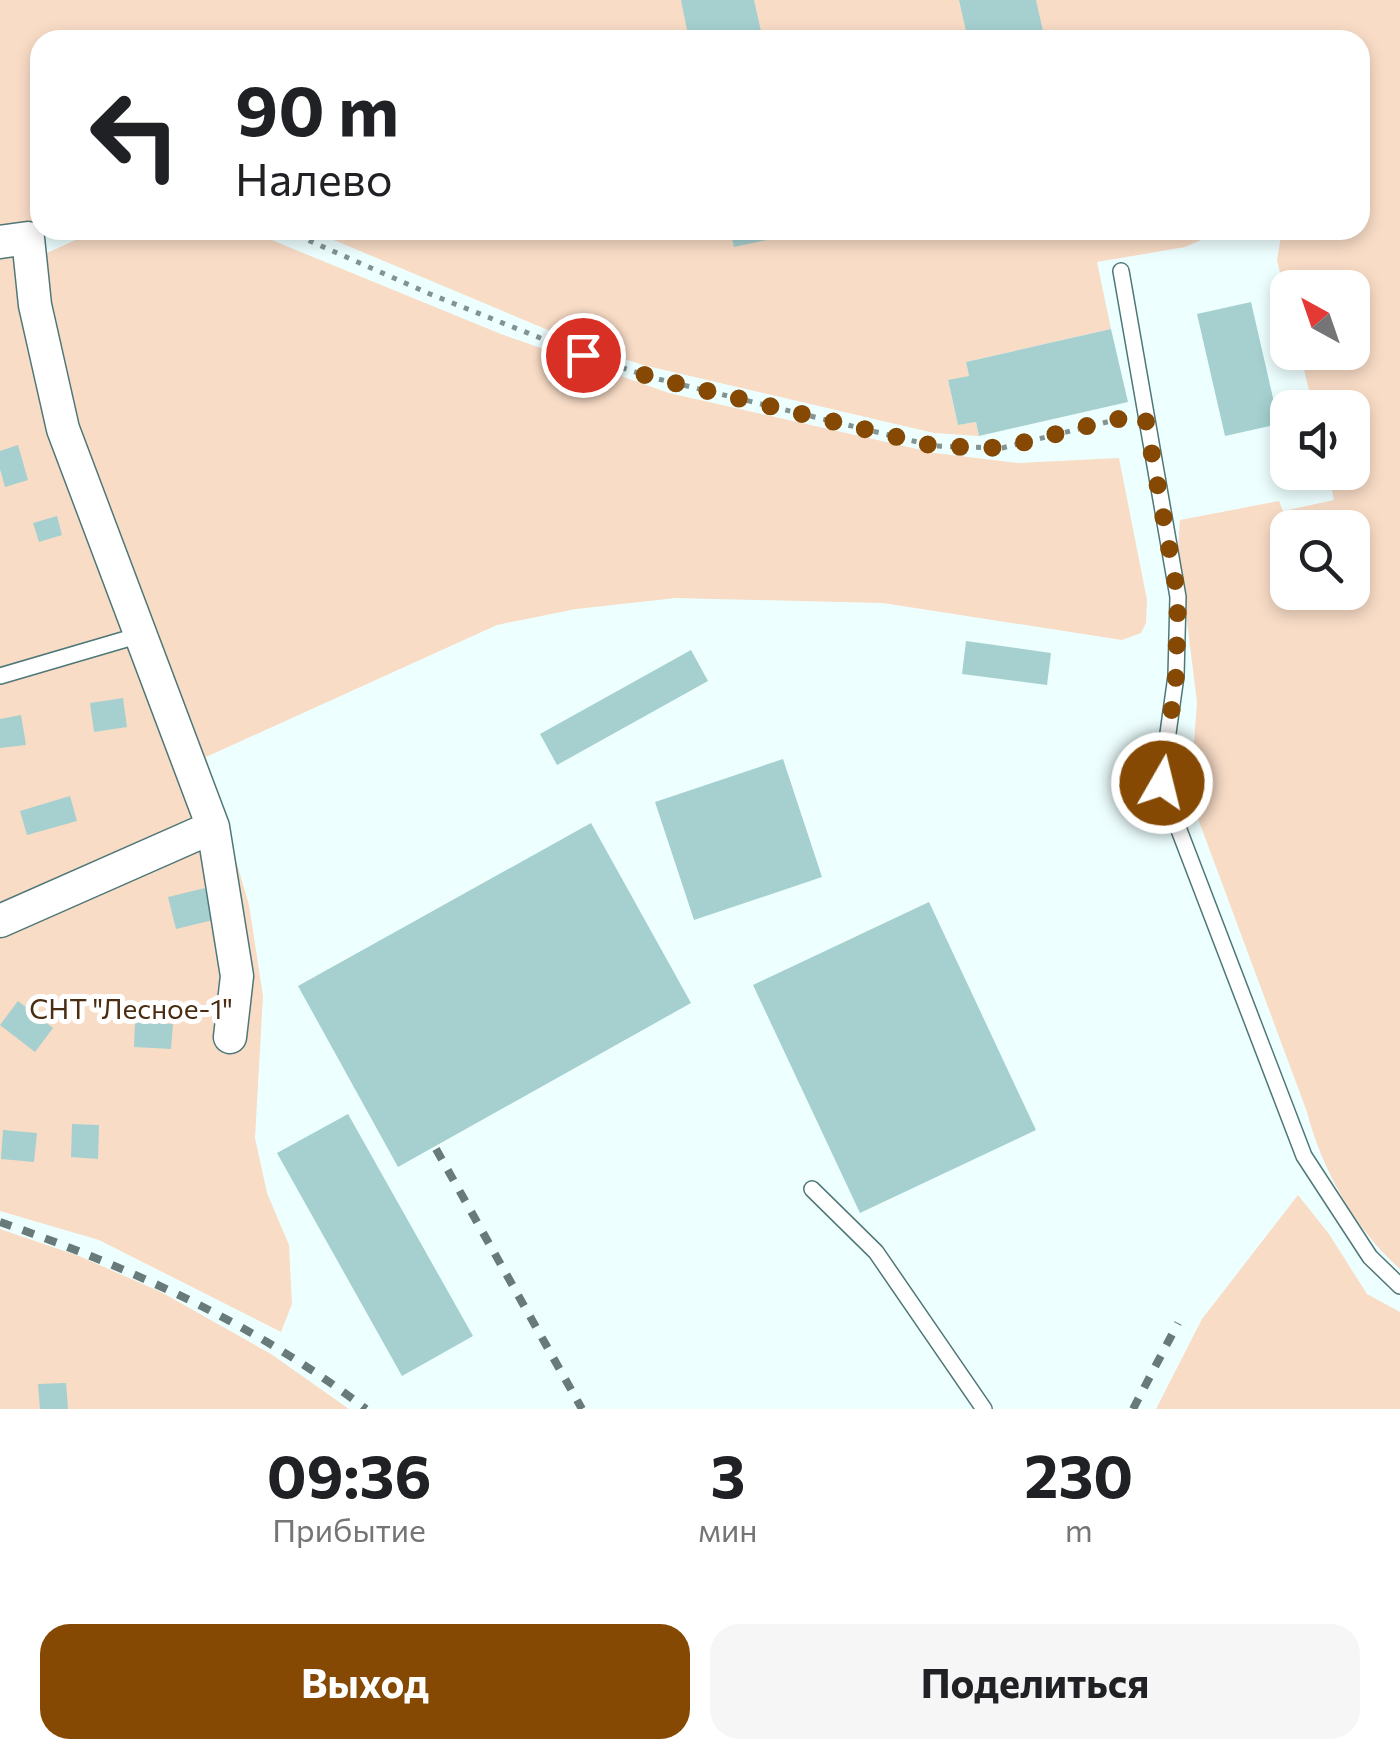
<!DOCTYPE html>
<html lang="ru">
<head>
<meta charset="utf-8">
<style>
	body { margin:0; font-family:Commissioner,sans-serif; background:#f6f6f6; color:#202124; height:100vh; display:flex; flex-direction:column; font-size:38px; white-space:nowrap }
	* { box-sizing:border-box; margin:0 }
	p { font-size:32px; color:#757577 }
	.icon { flex:none; width:55px; height:55px; fill:none; stroke:currentColor; stroke-width:2; stroke-linecap:round; stroke-linejoin:round }
	.map { position:relative; height:1409px; overflow:hidden }
	.panel { display:flex; flex-direction:column; background:#fff; flex:1 }
	.panel>* { flex:none }
	.guide { position:absolute; left:30px; top:30px; width:1340px; height:210px; border-radius:30px; box-shadow:0 5px 15px #0003; background:#fff; color:#202124; overflow:hidden }
	.needle { width:65px; rotate:320deg }
	.tools { position:absolute; left:1270px; top:270px; display:grid; gap:20px }
	.tools a { display:grid; place-items:center; width:100px; height:100px; border-radius:20px; background:#fff; box-shadow:0 5px 15px #0003; font-size:50px }
	.pin { position:absolute; display:grid; place-items:center; width:85px; height:85px; color:#fff; margin:-42px; border:5px solid #fff; border-radius:50%; box-shadow:0 2px 10px #0007 }
	.me { position:absolute; width:110px; margin:-55px; rotate:8deg; stroke-linejoin:round; filter:drop-shadow(0 0 8px #0008) }
	.turn { display:flex; align-items:center; gap:35px; height:210px; padding:0 40px; font-size:45px }
	.turn .icon { width:130px; height:130px; stroke-width:2.5 }
	.turn b { display:block; font-size:70px; line-height:85px }
	.eta { display:flex; justify-content:space-evenly; align-items:center; height:170px; text-align:center }
	.eta b { font-size:60px; font-weight:700; line-height:70px }
	.cta { display:flex; gap:20px; margin-top:auto; padding:20px 40px }
	.cta a { flex:1; height:115px; border-radius:30px; background:#854903; color:#fff; font-size:40px; font-weight:700; line-height:115px; text-align:center }
	.cta a+a { background:#f6f6f6; color:#202124 }
	.map>svg:first-child { display:block }
	.green { fill:#f8dcc6; fill-rule:evenodd }
	.building { fill:#a5d0cf }
	.lines { fill:none; stroke-linecap:round; stroke-linejoin:round }
	.service-casing { stroke:#4f7777; stroke-width:18 }
	.minor-casing { stroke:#4f7777; stroke-width:35 }
	.path { stroke:#829393; stroke-width:5; stroke-dasharray:5 8; stroke-linecap:butt }
	.service { stroke:#fff; stroke-width:15 }
	.minor { stroke:#fff; stroke-width:32 }
	.rail { stroke:#697a7a; stroke-width:8; stroke-dasharray:12 12; stroke-linecap:butt }
	.route { stroke:#854903; stroke-width:18; stroke-dasharray:0 32.4 }
	.labels { text-anchor:middle; dominant-baseline:central; stroke-width:10; stroke-linejoin:round; paint-order:stroke }
	.park-label { font-size:28px; fill:#4a2d12; stroke:#fff }
</style>
</head>
<body>
<div class="map">
<svg width="1400" height="1409" viewBox="0 0 1400 1409">
	<rect width="100%" height="100%" fill="#eff"/>
	<path class="green" d="M 0,0 L 1400,0 L 1400,1269 C 1355,1229 1322,1170 1307,1112 L 1190,797 L 1197,702 L 1178,550 L 1180,520 L 1279,501 L 1283,511 L 1334,500 L 1328,473 L 1352,472 L 1352,408 L 1313,407 L 1300,353 L 1352,352 L 1352,288 L 1288,288 L 1287,302 L 1277,260 L 1281,236 L 1321,233 L 1321,230 L 1360,230 L 1360,40 L 40,40 L 40,229 L 34,259 L 97,230 L 247,230 L 501,334 L 669,393 L 935,453 L 1019,463 L 1119,458 L 1147,600 L 1146,623 L 1141,633 L 1122,640 L 883,603 L 676,598 L 576,609 L 497,625 L 206,757 L 249,905 L 263,996 L 255,1138 L 267,1193 L 289,1245 L 292,1304 L 281,1332 L 99,1240 L 0,1211 ZM 1288,528 L 1352,528 L 1352,592 L 1288,592 Z
		M 310,230 L 1224,230 L 1185,247 L 1097,262 L 1111,329 L 966,362 L 969,376 L 948,381 L 958,425 L 976,422 L 979,436 L 934,433 L 643,365 L 591,348 Z
		M 1298,1195 L 1329,1234 L 1367,1294 L 1400,1312 L 1400,1409 L 1156,1409 L 1202,1319 Z
		M 0,1229 L 79,1256 L 161,1292 L 271,1354 L 349,1409 L 0,1409 Z"/>
	<path class="building" d="M 681,0 L 754,0 L 763,40 L 689,40 Z
		M 959,0 L 1036,0 L 1045,40 L 968,40 Z
		M 730,230 L 803,230 L 803,232 L 734,247 Z
		M 1251,302 L 1279,424 L 1225,436 L 1197,314 Z
		M 1111,329 L 1128,402 L 979,436 L 976,422 L 958,425 L 948,380 L 969,376 L 966,362 Z
		M 18,445 L 28,480 L 5,487 L 0,469 L 0,451 Z
		M 57,516 L 62,535 L 39,542 L 33,523 Z
		M 966,641 L 1051,653 L 1047,685 L 962,674 Z
		M 691,650 L 708,681 L 557,765 L 540,734 Z
		M 123,698 L 127,727 L 94,732 L 90,703 Z
		M 21,715 L 26,745 L 0,748 L 0,719 Z
		M 783,759 L 822,877 L 694,920 L 655,802 Z
		M 70,796 L 77,821 L 27,835 L 20,811 Z
		M 591,823 L 691,1003 L 398,1167 L 298,986 Z
		M 205,888 L 213,920 L 176,929 L 168,897 Z
		M 929,902 L 1036,1130 L 860,1213 L 753,985 Z
		M 18,1001 L 53,1028 L 35,1052 L 0,1025 Z
		M 135,1022 L 173,1024 L 171,1049 L 134,1047 Z
		M 348,1114 L 473,1336 L 402,1376 L 277,1153 Z
		M 72,1124 L 99,1125 L 98,1159 L 71,1157 Z
		M 3,1130 L 37,1133 L 34,1162 L 1,1159 Z
		M 66,1383 L 68,1409 L 40,1409 L 38,1384 Z"/>
	<g class="lines">
		<defs>
			<path id="service" d="M 1121,271 L 1178,597 L 1176,676 L 1161,783 L 1304,1156 L 1370,1257 L 1400,1286
				M 0,676 L 140,635
				M 812,1189 L 876,1252 L 984,1409"/>
			<path id="minor" d="M 0,242 L 28,238 L 35,305 L 63,429 L 213,827 L 237,976 L 230,1037
				M 0,921 L 213,827"/>
		</defs>
		<use href="#service" class="service-casing"/>
		<use href="#minor" class="minor-casing"/>
		<path class="path" d="M 285,230 L 430,294 L 583,355 L 654,378 L 934,446 L 1002,448 L 1127,417
			M 56,235 L 72,230"/>
		<use href="#service" class="service"/>
		<use href="#minor" class="minor"/>
		<path class="rail" d="M 436,1149 L 582,1409
			M 0,1222 C 131,1268 256,1324 366,1409
			M 1133,1409 L 1178,1323"/>
	</g>
	<g class="lines">
		<path class="route" d="M 583,355 L 654,378 L 934,446 L 1002,448 L 1110,420 L 1145,416 L 1178,597 L 1176,676 L 1162,783"/>
	</g>
	<g class="labels">
		<g class="park-label">
			<text x="131" y="1008">СНТ "Лесное-1"</text>
		</g>
	</g>
</svg>
<div class="tools">
<a><svg class="needle" viewBox="-14 -14 28 28"><path d="M0-13l5 13h-10z" fill="#e53935"/><path d="M0 13l5-13h-10z" fill="#757577"/></svg></a>
<a><svg class="icon" aria-label="sound" viewBox="0 0 24 24"><path d="M4 9h4l5-4v14l-5-4H4zM17 9q2 3 0 6"/></svg></a>
<a><svg class="icon" aria-label="search" viewBox="0 0 24 24"><circle cx="10" cy="10" r="6"/><path d="M15 15l6 6"/></svg></a>
</div>
<div class="pin" style="left:583px;top:355px;background:#d93025"><svg class="icon" aria-label="arrive" viewBox="0 0 24 24"><path d="M6 21V4h12l-3 4 3 4H6"/></svg></div>
<svg class="me" style="left:1162px;top:783px" viewBox="-20 -20 40 40"><circle r="17" fill="#854903" stroke="#fff" stroke-width="3"/><path d="M0-11L8 9 0 5-8 9z" fill="#fff"/></svg>
<div class="guide">
<div class="turn"><svg class="icon" aria-label="left" viewBox="0 0 24 24"><path d="M17 20v-9H6M10 6l-5 5 5 5"/></svg><div><b>90 m</b>Налево</div></div>
</div>
</div>
<section class="panel">
<div class="eta">
<div><b>09:36</b><p>Прибытие</p></div>
<div><b>3</b><p>мин</p></div>
<div><b>230</b><p>m</p></div>
</div>
<div class="cta"><a>Выход</a><a>Поделиться</a></div>
</section>
</body>
</html>
